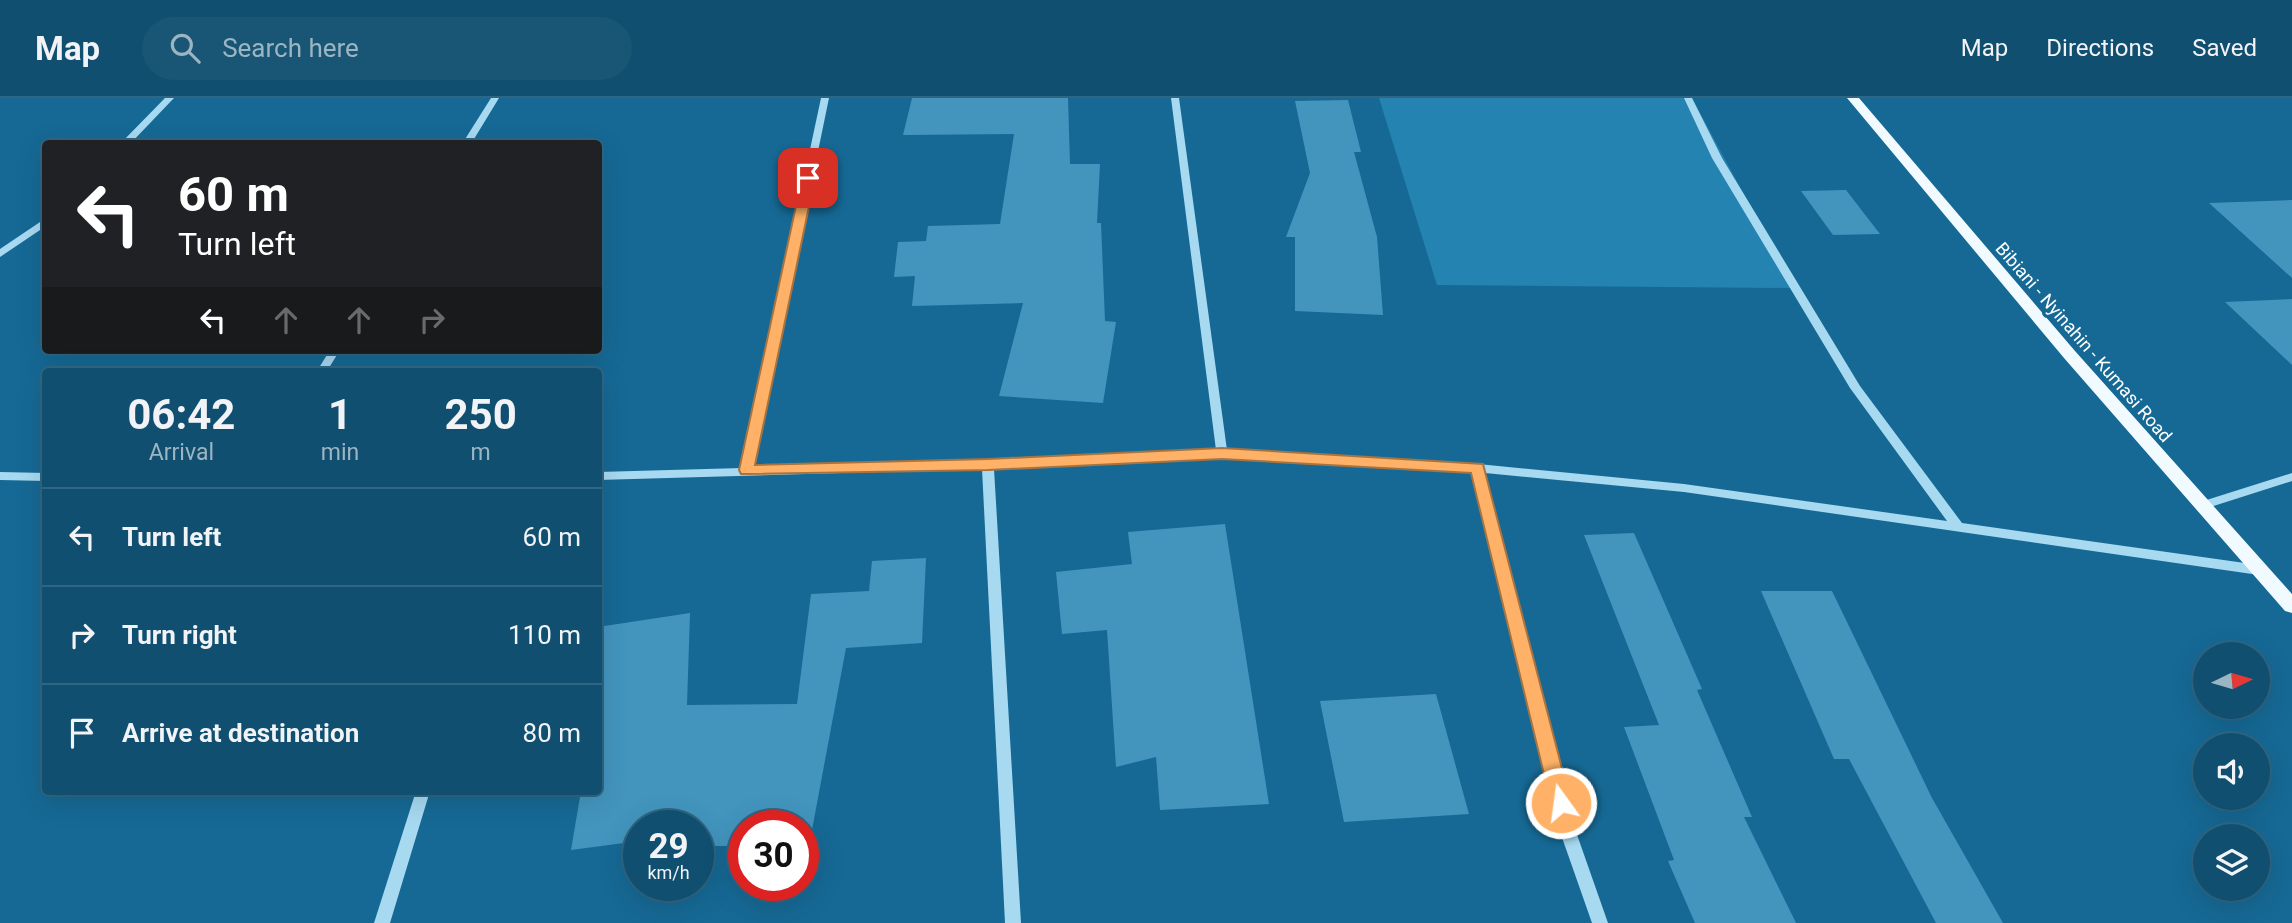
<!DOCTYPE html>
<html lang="en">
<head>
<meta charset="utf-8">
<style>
	body { margin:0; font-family:Roboto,sans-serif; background:#195675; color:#f1f3f6; height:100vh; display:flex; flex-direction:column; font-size:26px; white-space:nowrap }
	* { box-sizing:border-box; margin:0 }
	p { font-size:23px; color:#9cb5c3 }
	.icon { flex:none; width:38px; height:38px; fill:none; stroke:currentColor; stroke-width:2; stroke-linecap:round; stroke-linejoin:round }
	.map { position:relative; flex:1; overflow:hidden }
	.panel { position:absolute; left:42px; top:270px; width:560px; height:427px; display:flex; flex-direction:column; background:#104f70; border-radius:7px; box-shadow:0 7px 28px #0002,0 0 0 2px #306683 }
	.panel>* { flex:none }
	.guide { position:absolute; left:42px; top:42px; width:560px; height:214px; border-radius:7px; box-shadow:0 7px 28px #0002,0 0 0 2px #306683; background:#202124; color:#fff; overflow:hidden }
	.needle { width:46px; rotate:85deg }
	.buttons { position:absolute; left:2193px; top:544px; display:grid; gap:14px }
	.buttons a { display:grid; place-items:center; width:77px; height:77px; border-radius:50%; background:#104f70; box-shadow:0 7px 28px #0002,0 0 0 2px #306683; font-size:35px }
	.speed { position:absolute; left:623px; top:712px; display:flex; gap:14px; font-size:35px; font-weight:700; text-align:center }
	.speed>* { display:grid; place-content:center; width:91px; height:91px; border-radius:50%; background:#104f70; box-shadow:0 7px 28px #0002,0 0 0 2px #306683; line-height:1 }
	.speed small { font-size:18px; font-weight:400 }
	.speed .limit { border:10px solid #d22; background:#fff; color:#111 }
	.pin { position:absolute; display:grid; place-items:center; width:60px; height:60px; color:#fff; margin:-30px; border-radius:14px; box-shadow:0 4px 10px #0006 }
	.me { position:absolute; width:77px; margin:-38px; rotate:346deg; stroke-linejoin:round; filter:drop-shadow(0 0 5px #0008) }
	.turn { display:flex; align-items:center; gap:24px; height:147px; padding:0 21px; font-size:32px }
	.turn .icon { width:91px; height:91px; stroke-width:2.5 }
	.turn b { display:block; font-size:49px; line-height:60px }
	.lanes { display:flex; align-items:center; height:66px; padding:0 21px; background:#0003; justify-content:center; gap:35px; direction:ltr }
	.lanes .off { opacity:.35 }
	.eta { display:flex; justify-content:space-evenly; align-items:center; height:119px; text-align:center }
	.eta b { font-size:42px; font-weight:700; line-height:49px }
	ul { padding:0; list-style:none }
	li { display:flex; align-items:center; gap:21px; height:98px; padding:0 21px; border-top:2px solid #306683 }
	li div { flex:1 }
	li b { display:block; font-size:26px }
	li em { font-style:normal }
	header { display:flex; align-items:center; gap:42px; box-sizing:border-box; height:98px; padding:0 35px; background:#104f70; border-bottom:2px solid #306683 }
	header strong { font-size:33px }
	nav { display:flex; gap:38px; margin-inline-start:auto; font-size:24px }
	.search { width:490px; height:63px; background:#195675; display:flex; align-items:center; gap:18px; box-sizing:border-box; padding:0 24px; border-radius:38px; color:#9cb5c3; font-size:26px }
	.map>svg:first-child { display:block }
	.green { fill:#2583b2 }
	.building { fill:#4395be }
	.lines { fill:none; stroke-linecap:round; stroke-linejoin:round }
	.minor { fill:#a7d9f1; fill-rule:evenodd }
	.major { fill:#f1faff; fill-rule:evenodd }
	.route { fill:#ffb267; stroke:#a67443; stroke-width:2 }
	.labels { text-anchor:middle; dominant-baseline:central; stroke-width:7; stroke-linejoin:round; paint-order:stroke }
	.street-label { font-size:18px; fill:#fff; stroke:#166995 }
</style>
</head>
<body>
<header>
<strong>Map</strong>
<div class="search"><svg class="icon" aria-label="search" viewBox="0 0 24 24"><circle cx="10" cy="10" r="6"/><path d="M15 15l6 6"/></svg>Search here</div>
<nav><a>Map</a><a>Directions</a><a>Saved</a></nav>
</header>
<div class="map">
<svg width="2292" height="825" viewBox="0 0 2292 825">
	<rect width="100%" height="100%" fill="#166995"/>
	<path class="green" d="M 1379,0 L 1692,0 L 1794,190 L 1437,187 Z"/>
	<path class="building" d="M 912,0 L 1068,0 L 1070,66 L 1100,66 L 1097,125 L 1101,125 L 1105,223 L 1116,224 L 1103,305 L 999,298 L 1023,205 L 912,208 L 915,178 L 894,179 L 898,144 L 926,143 L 928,128 L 1000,126 L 1014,36 L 903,37 Z
		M 1348,2 L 1361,54 L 1354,54 L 1377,139 L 1383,217 L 1295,213 L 1295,139 L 1286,139 L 1310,75 L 1295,3 Z
		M 1846,92 L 1880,136 L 1833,137 L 1801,93 Z
		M 2292,102 L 2292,180 L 2209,105 Z
		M 2292,201 L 2292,267 L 2225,204 Z
		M 1225,426 L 1269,706 L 1160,712 L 1156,659 L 1116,669 L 1107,532 L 1062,536 L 1056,474 L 1132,466 L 1128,434 Z
		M 1634,435 L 1702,591 L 1697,592 L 1752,719 L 1744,719 L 1796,825 L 1695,825 L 1668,763 L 1674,762 L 1624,629 L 1659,627 L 1584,437 Z
		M 926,460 L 922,545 L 846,550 L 809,748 L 803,748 L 803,728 L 744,728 L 744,748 L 706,748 L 710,734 L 698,735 L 698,728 L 639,728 L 639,743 L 571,752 L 581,693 L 598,693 L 598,529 L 690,515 L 687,607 L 797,606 L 811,496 L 869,493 L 872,463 Z
		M 1761,493 L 1832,493 L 1932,700 L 2003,825 L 1936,825 L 1849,661 L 1834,661 Z
		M 1436,596 L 1469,716 L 1344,724 L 1320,603 Z"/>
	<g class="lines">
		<path class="minor" d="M 165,0 L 174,0 L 130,46 L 120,46 Z
			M 491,0 L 499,0 L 471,46 L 462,46 Z
			M 821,0 L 829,0 L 753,369 L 988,363 L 1216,352 L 1171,0 L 1179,0 L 1227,352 L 1478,366 L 1684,386 L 1947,423 L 1850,290 L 1712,60 L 1684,0 L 1692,0 L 1722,60 L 1860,288 L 1962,425 L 2259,467 L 2264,469 L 2265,472 L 2264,475 L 2259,477 L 1684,394 L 1485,375 L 1575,731 L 1608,825 L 1592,825 L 1559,731 L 1473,374 L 1222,360 L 994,371 L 1021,825 L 1005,825 L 982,371 L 598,382 L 598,374 L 742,370 Z
			M 46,120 L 46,128 L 0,159 L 0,151 Z
			M 330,252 L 340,252 L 327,273 L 317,273 Z
			M 0,374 L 46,375 L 46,383 L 0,382 Z
			M 2292,375 L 2292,383 L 2201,412 L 2195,408 L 2197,405 Z
			M 416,693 L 430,693 L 390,825 L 374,825 Z"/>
		<path class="major" d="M 1847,0 L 1859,0 L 2075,253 L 2292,496 L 2292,515 L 2285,513 L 2064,260 Z"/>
	</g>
	<path class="route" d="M 808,76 L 815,80 L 755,367 L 988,361 L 1222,350 L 1483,366 L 1571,705 L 1568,711 L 1561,714 L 1554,711 L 1551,705 L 1471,375 L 1222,361 L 988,372 L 741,376 L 739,372 L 802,80 Z"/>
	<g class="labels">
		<g class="street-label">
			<text transform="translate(2084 244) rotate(49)">Bibiani - Nyinahin - Kumasi Road</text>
		</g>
	</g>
</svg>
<div class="buttons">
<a><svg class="needle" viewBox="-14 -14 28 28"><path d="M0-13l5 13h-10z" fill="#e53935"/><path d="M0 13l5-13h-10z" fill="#9cb5c3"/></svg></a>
<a><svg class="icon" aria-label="sound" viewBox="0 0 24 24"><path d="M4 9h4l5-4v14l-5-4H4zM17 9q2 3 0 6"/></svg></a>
<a><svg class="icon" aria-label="layers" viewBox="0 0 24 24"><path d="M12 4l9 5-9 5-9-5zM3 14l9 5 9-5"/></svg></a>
</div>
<div class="speed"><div>29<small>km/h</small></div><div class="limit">30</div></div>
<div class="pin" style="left:808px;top:80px;background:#d93025"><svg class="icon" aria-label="arrive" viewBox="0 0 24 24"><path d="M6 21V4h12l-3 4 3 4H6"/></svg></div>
<svg class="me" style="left:1561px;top:705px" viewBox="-20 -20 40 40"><circle r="17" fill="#ffb267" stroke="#fff" stroke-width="3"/><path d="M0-11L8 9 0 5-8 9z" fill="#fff"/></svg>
<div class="guide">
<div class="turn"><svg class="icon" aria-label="left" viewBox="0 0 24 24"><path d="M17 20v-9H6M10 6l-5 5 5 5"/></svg><div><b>60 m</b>Turn left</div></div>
<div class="lanes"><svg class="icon" aria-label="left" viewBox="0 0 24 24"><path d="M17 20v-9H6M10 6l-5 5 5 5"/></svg><svg class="icon off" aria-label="ahead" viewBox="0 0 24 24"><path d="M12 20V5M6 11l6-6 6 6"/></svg><svg class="icon off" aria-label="ahead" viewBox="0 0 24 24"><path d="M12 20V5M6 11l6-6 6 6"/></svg><svg class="icon off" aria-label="right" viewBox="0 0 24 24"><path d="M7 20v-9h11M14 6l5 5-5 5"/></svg></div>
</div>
<section class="panel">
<div class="eta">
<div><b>06:42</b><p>Arrival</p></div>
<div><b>1</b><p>min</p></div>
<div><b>250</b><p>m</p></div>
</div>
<ul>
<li><svg class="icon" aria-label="left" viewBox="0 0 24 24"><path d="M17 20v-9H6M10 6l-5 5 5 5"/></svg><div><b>Turn left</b></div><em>60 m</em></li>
<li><svg class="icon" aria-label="right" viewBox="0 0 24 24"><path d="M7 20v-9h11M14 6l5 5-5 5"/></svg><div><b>Turn right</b></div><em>110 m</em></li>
<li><svg class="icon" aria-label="arrive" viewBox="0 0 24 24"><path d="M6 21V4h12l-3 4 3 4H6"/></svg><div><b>Arrive at destination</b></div><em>80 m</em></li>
</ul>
</section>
</div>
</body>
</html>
